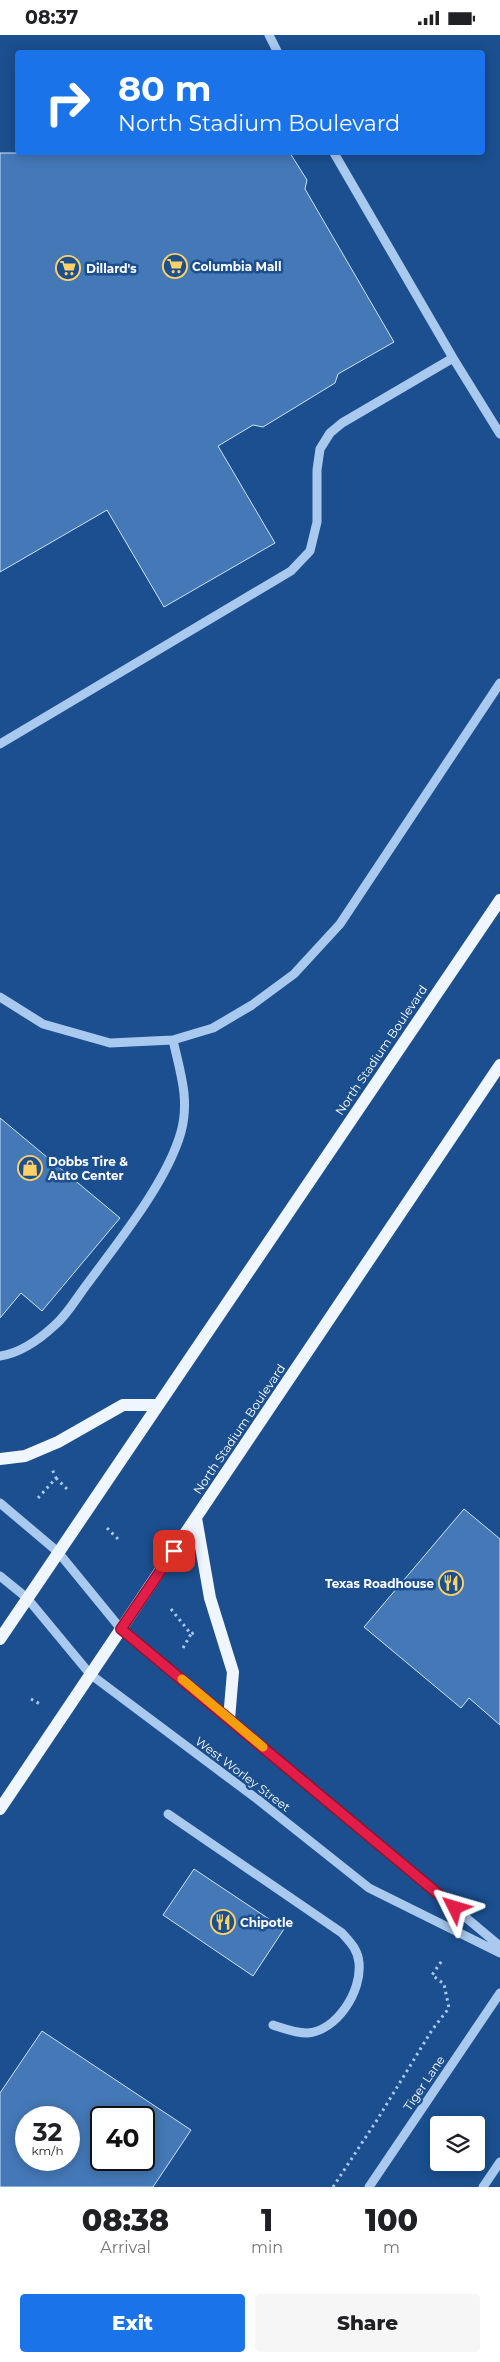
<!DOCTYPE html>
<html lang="en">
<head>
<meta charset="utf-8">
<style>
	body { margin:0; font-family:Montserrat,sans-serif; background:#f6f6f6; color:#202124; height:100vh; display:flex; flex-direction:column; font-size:19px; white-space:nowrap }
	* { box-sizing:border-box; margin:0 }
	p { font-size:16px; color:#757577 }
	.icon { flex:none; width:28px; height:28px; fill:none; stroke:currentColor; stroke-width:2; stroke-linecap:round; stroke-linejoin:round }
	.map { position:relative; height:2152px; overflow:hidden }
	.side { display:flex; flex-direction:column; background:#fff; flex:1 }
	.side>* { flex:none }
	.guide { position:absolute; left:15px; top:15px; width:470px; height:105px; border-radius:5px; box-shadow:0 2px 12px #0003; background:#1a73e8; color:#fff; overflow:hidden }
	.tools { position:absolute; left:430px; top:2081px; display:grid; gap:10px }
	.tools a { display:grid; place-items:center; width:55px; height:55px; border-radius:5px; background:#fff; box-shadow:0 2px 12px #0003; font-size:25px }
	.speed { position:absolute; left:15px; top:2071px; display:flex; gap:10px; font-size:25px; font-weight:700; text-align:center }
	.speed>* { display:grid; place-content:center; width:65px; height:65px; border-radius:50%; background:#fff; box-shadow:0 2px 12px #0003; line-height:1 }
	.speed small { font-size:12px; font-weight:400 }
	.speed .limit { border:2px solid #111; border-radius:8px; background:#fff; color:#111 }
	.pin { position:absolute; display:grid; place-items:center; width:42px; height:42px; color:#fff; margin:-21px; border-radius:10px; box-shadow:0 2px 8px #0006 }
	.me { position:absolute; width:55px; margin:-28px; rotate:310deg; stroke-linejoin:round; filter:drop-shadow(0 0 4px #0008) }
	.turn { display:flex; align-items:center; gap:18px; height:105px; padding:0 20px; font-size:22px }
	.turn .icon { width:65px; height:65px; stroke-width:2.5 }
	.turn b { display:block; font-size:35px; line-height:42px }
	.eta { display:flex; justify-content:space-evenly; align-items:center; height:85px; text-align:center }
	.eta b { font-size:30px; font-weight:800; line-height:35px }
	.button { display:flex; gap:10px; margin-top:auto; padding:10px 20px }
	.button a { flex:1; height:58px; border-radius:5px; background:#1a73e8; color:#fff; font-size:20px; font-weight:800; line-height:58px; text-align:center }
	.button a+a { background:#f6f6f6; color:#202124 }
	.status { display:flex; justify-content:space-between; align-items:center; height:35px; padding:0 25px; background:#fff; direction:ltr }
	.status svg { height:14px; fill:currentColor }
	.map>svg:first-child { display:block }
	.building { fill:#4478b7; stroke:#cfe3fa; fill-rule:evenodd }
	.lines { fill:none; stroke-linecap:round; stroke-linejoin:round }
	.path { stroke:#a9c9ee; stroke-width:3; stroke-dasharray:2.5 4; stroke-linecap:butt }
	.minor { stroke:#a9c9ee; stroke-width:9 }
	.major { stroke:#f0f6ff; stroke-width:12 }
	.route-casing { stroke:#92132f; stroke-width:12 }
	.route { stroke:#e11d48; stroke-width:9 }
	.slow { stroke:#f59e0b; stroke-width:9 }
	.labels { text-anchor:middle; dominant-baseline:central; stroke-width:5; stroke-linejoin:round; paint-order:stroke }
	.poi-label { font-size:12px; font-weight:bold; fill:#fff; stroke:#1b4f8f; text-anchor:start }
	.street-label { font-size:12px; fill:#fff; stroke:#1b4f8f }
</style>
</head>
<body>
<div class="status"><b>08:37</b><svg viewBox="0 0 49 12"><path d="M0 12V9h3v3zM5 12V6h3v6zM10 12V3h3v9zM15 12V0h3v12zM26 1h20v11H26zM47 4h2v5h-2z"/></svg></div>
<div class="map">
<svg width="500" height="2152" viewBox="0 0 500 2152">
	<rect width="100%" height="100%" fill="#1b4f8f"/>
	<path class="building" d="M 0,118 L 290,118 L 307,145 L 305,154 L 394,307 L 338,339 L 335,348 L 263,392 L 253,390 L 218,411 L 275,508 L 164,572 L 107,475 L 0,537 Z
		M 0,1083 L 120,1183 L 42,1276 L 21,1258 L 0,1283 Z
		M 464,1474 L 500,1504 L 500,1690 L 469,1663 L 461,1673 L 364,1592 Z
		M 194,1834 L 284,1894 L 253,1941 L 163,1880 Z
		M 42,1996 L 191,2095 L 153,2152 L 0,2152 L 0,2058 ZM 26,2082 L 69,2082 L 69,2125 L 26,2125 ZM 101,2082 L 144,2082 L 144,2125 L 101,2125 Z"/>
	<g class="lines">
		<path class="path" d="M 56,1443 L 67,1454
			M 38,1463 L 56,1443 L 52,1434
			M 107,1493 L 118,1504
			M 171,1574 L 191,1599 L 195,1597
			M 183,1613 L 191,1599
			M 31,1664 L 40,1669
			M 333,2152 L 377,2085 L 432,1995 L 449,1973 L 444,1949 L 432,1940 L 443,1924"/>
		<path class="minor" d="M 269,0 L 278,18
			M 334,118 L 453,323 L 500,399
			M 0,709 L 291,536 L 310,516 L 317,487 L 317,435 L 320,414 L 330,398 L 342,388 L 453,323
			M 0,962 L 43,989 L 110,1008 L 173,1005 L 213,993 L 252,970 L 294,939 L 340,889 L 500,648
			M 0,1321 C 21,1318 40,1304 55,1290 C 68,1279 77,1262 88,1248 C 118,1207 167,1147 181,1097 C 190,1064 180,1037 173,1005
			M 0,1468 L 58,1517 L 121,1594 L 500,1911
			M 0,1541 L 27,1563 L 90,1639 L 257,1764 L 369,1853 L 500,1918
			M 168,1779 L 342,1898 C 351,1908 358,1915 359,1928 C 362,1956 337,1996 307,1998 C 295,1998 285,1994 273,1990
			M 369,2152 L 500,1958
			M 483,2152 L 500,2127"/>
		<path class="major" d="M 0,1424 L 25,1421 L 58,1407 L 123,1370 L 158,1370
			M 196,1483 L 210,1563 L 233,1637 L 229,1684
			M 0,1604 L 500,865
			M 0,1774 L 500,1030"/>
	</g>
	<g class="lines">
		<defs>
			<path id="route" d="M 174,1516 L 121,1594 L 455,1873"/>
		</defs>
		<use href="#route" class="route-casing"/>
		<use href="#route" class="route"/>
		<path class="slow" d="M 182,1644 L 263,1712"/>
	</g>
	<defs>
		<symbol id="supermarket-ring" viewBox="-11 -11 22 22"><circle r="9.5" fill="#1b4f8f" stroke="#ffd166" stroke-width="1.5"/><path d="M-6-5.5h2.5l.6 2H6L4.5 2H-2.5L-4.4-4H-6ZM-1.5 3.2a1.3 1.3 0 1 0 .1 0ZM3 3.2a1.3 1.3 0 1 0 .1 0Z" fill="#ffd166"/></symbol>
		<symbol id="shop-ring" viewBox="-11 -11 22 22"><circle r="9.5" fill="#1b4f8f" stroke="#ffd166" stroke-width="1.5"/><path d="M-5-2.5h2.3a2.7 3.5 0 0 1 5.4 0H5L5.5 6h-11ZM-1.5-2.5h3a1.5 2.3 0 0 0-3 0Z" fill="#ffd166"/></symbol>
		<symbol id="restaurant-ring" viewBox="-11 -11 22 22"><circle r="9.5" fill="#1b4f8f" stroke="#ffd166" stroke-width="1.5"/><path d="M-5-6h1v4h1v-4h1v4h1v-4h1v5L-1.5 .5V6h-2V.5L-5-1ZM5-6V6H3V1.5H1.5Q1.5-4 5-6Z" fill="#ffd166"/></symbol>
	</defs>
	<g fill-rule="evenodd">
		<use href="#supermarket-ring" x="161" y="217" width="28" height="28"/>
		<use href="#supermarket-ring" x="54" y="219" width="28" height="28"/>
		<use href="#shop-ring" x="16" y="1119" width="28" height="28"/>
		<use href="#restaurant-ring" x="437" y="1534" width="28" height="28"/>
		<use href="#restaurant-ring" x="209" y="1873" width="28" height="28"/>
	</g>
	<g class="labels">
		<g class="poi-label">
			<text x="192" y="231">Columbia Mall</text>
			<text x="86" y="233">Dillard's</text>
			<text x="48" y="1126">Dobbs Tire &amp;<tspan x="48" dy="14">Auto Center</tspan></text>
			<text x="434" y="1548" text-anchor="end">Texas Roadhouse</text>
			<text x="240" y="1887">Chipotle</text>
		</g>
		<g class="street-label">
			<text transform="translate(381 1015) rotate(-56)">North Stadium Boulevard</text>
			<text transform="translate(239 1394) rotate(-56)">North Stadium Boulevard</text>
			<text transform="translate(243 1739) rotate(37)">West Worley Street</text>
			<text transform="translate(424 2048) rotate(-56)">Tiger Lane</text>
		</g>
	</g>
</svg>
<div class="tools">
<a><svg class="icon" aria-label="layers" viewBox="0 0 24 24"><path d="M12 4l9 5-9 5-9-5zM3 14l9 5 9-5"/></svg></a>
</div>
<div class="speed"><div>32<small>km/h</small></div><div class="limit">40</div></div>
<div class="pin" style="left:174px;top:1516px;background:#d93025"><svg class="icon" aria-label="arrive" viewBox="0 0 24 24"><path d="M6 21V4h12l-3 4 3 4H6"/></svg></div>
<svg class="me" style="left:455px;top:1873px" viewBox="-20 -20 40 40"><path d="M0-17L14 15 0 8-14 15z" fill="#e11d48" stroke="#fff" stroke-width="4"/></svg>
<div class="guide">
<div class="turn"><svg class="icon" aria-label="right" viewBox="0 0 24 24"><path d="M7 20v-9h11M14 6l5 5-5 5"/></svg><div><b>80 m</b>North Stadium Boulevard</div></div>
</div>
</div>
<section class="side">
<div class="eta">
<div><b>08:38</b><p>Arrival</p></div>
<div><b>1</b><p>min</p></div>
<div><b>100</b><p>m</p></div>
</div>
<div class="button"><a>Exit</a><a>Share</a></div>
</section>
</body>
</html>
